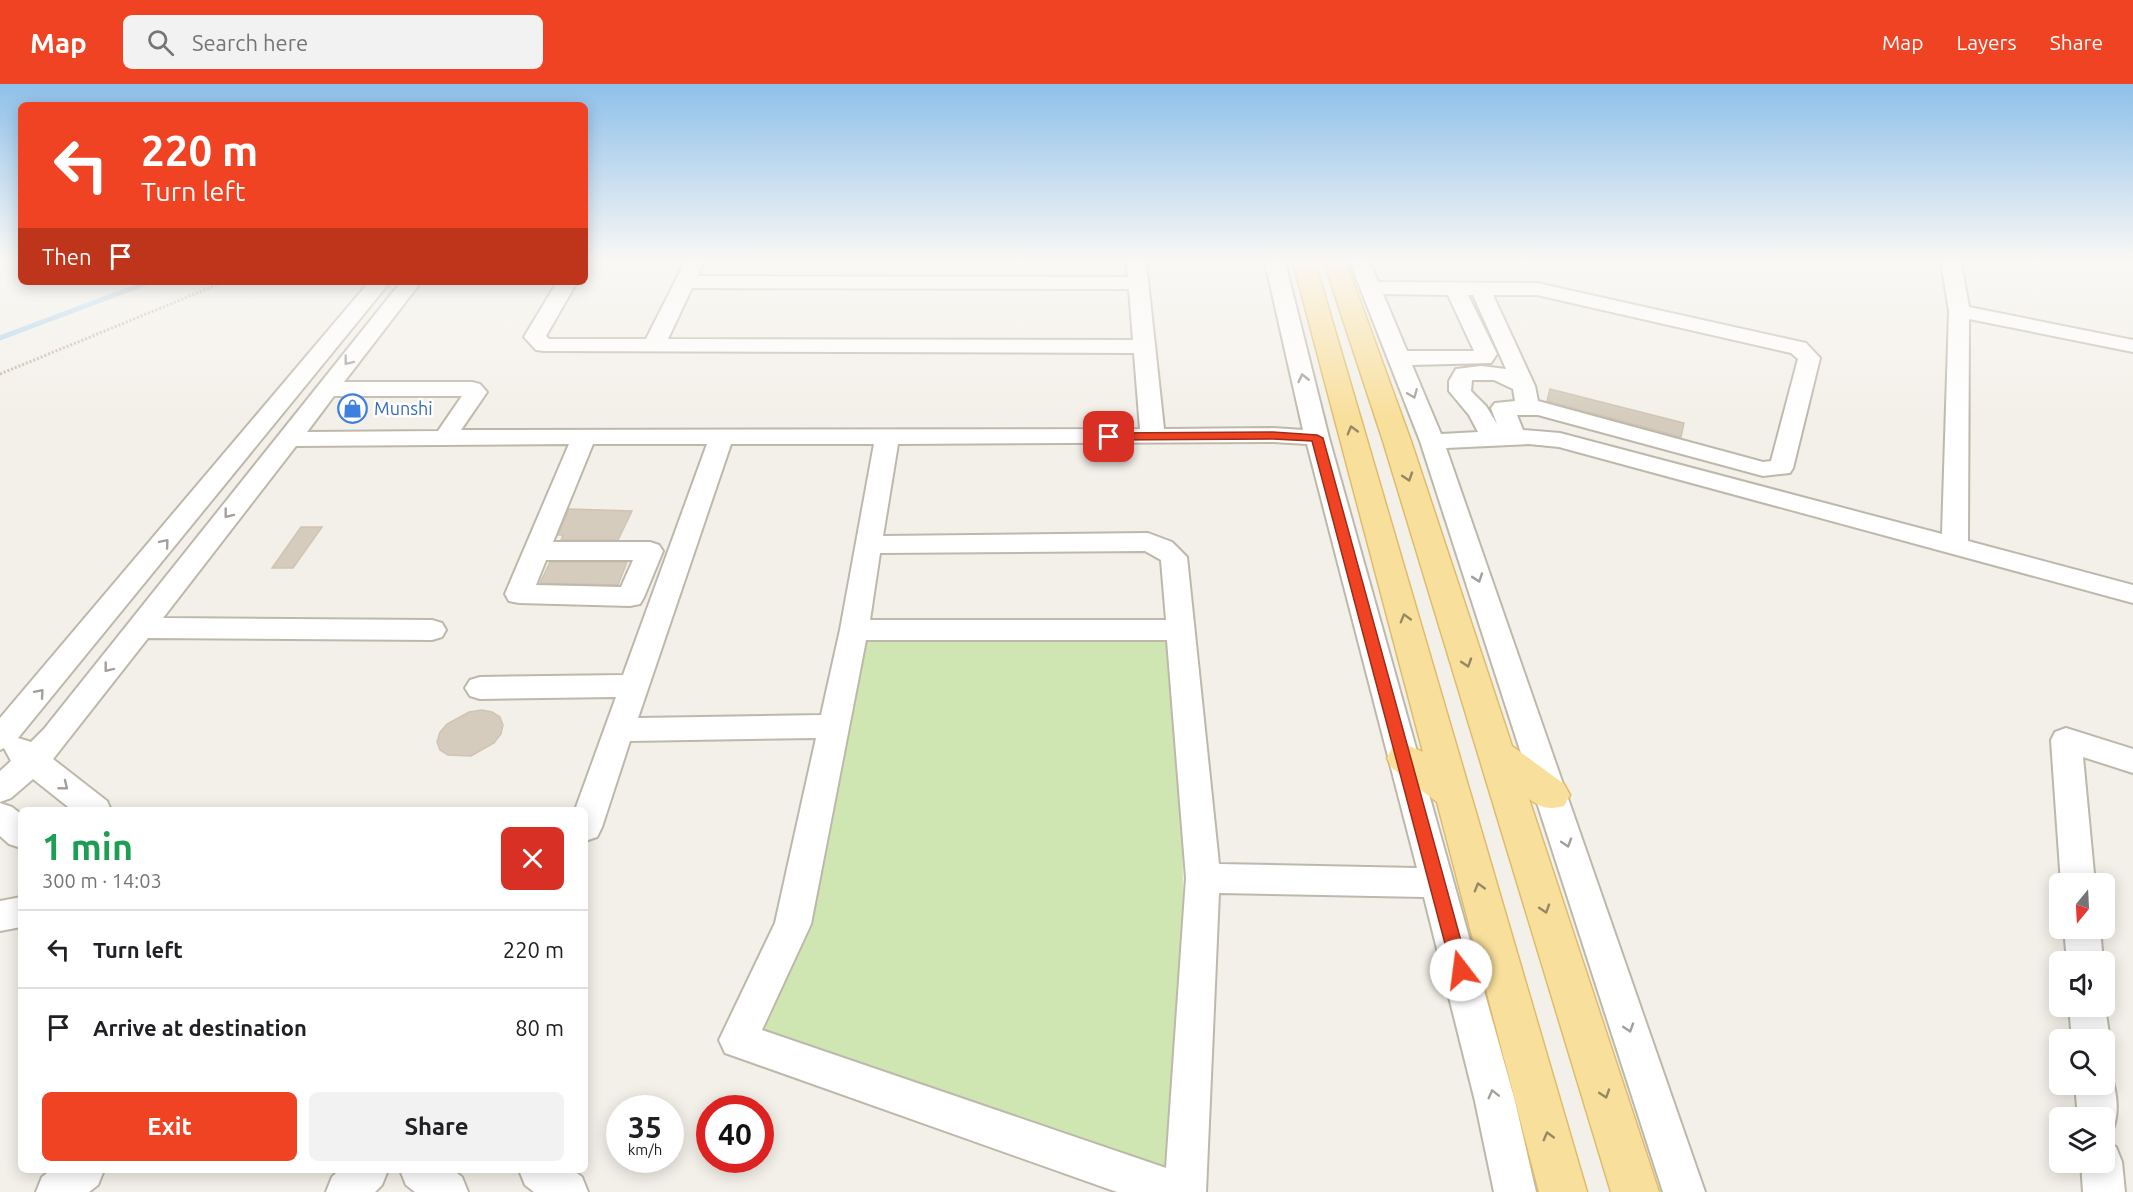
<!DOCTYPE html>
<html lang="en">
<head>
<meta charset="utf-8">
<style>
	body { margin:0; font-family:Ubuntu,sans-serif; background:#f2f2f2; color:#202124; height:100vh; display:flex; flex-direction:column; font-size:22px; white-space:nowrap }
	* { box-sizing:border-box; margin:0 }
	p { font-size:20px; color:#757577 }
	.icon { flex:none; width:33px; height:33px; fill:none; stroke:currentColor; stroke-width:2; stroke-linecap:round; stroke-linejoin:round }
	.map { position:relative; flex:1; overflow:hidden }
	.drawer { position:absolute; left:18px; top:723px; width:570px; height:366px; display:flex; flex-direction:column; background:#fff; border-radius:9px; box-shadow:0 3px 15px #0003 }
	.drawer>* { flex:none }
	.top-card { position:absolute; left:18px; top:18px; width:570px; height:183px; border-radius:9px; box-shadow:0 3px 15px #0003; background:#ef4324; color:#fff; overflow:hidden }
	.needle { width:39px; rotate:198deg }
	.fabs { position:absolute; left:2049px; top:789px; display:grid; gap:12px }
	.fabs a { display:grid; place-items:center; width:66px; height:66px; border-radius:9px; background:#fff; box-shadow:0 3px 15px #0003; font-size:30px }
	.speed { position:absolute; left:606px; top:1011px; display:flex; gap:12px; font-size:30px; font-weight:700; text-align:center }
	.speed>* { display:grid; place-content:center; width:78px; height:78px; border-radius:50%; background:#fff; box-shadow:0 3px 15px #0003; line-height:1 }
	.speed small { font-size:15px; font-weight:400 }
	.speed .limit { border:9px solid #d22; background:#fff; color:#111 }
	.pin { position:absolute; display:grid; place-items:center; width:51px; height:51px; color:#fff; margin:-26px; border-radius:12px; box-shadow:0 3px 9px #0006 }
	.me { position:absolute; width:66px; margin:-33px; rotate:345deg; stroke-linejoin:round; filter:drop-shadow(0 0 4px #0008) }
	.turn { display:flex; align-items:center; gap:21px; height:126px; padding:0 24px; font-size:27px }
	.turn .icon { width:78px; height:78px; stroke-width:2.5 }
	.turn b { display:block; font-size:42px; line-height:51px }
	.then { display:flex; align-items:center; height:57px; padding:0 24px; background:#0003; gap:12px; font-size:22px }
	.round { display:grid; place-items:center; flex:none; width:63px; height:63px; border-radius:9px; background:#f2f2f2 }
	.head { display:flex; align-items:center; justify-content:space-between; height:102px; padding:0 24px }
	h1 { font-size:36px; font-weight:600; line-height:45px; color:#1e9e55 }
	.button { display:flex; gap:12px; margin-top:auto; padding:12px 24px }
	.button a { flex:1; height:69px; border-radius:9px; background:#ef4324; color:#fff; font-size:24px; font-weight:600; line-height:69px; text-align:center }
	.button a+a { background:#f2f2f2; color:#202124 }
	ul { padding:0; list-style:none }
	li { display:flex; align-items:center; gap:18px; height:78px; padding:0 24px; border-top:2px solid #e0e0e0 }
	li div { flex:1 }
	li b { display:block; font-size:22px }
	li em { font-style:normal }
	header { display:flex; align-items:center; gap:36px; box-sizing:border-box; height:84px; padding:0 30px; background:#ef4324; color:#fff }
	header strong { font-size:28px }
	nav { display:flex; gap:33px; margin-inline-start:auto; font-size:21px }
	.search { width:420px; height:54px; background:#f2f2f2; display:flex; align-items:center; gap:15px; box-sizing:border-box; padding:0 21px; border-radius:9px; color:#757577; font-size:22px }
	.map>svg:first-child { display:block }
	.green { fill:#cfe6b3 }
	.lines { fill:none; stroke-linecap:round; stroke-linejoin:round }
	.stream { stroke:#a8d1ed; stroke-width:5 }
	.building { fill:#d5ccbe; stroke:#cfc4b2; stroke-width:1.5 }
	.minor-casing { stroke:#beb8ab; stroke-width:4 }
	.major-casing { stroke:#debc6c; stroke-width:3 }
	.path { stroke:#c0b49d; stroke-width:3; stroke-dasharray:2 2; stroke-linecap:butt }
	.minor { fill:#fff; fill-rule:evenodd }
	.major { fill:#f9df9c; fill-rule:evenodd }
	.oneway { stroke:#a3a09b }
	.oneway2 { stroke:#978864 }
	.route { fill:#ef4324; stroke:#9b2c17; stroke-width:1.5 }
	.labels { text-anchor:middle; dominant-baseline:central; stroke-width:5; stroke-linejoin:round; paint-order:stroke }
	.shop-label { font-size:18px; fill:#366cbe; stroke:#fff; text-anchor:start }
</style>
</head>
<body>
<header>
<strong>Map</strong>
<div class="search"><svg class="icon" aria-label="search" viewBox="0 0 24 24"><circle cx="10" cy="10" r="6"/><path d="M15 15l6 6"/></svg>Search here</div>
<nav><a>Map</a><a>Layers</a><a>Share</a></nav>
</header>
<div class="map">
<svg width="2133" height="1108" viewBox="0 0 2133 1108">
	<rect width="100%" height="100%" fill="#f3f0e9"/>
	<path class="green" d="M 854,546 L 1181,546 L 1185,1108 L 738,956 L 816,802 Z"/>
	<g class="lines">
		<path class="stream" d="M 0,254 L 149,198"/>
	</g>
	<path class="building" d="M 1550,305 L 1684,339 L 1681,353 L 1547,317 Z
		M 569,425 L 632,427 L 618,456 L 561,456 L 563,451 L 558,451 Z
		M 301,443 L 322,443 L 293,484 L 272,484 Z
		M 550,478 L 627,478 L 618,501 L 540,499 Z
		M 482,626 L 492,628 L 500,633 L 503,641 L 501,650 L 494,659 L 471,672 L 448,671 L 440,666 L 437,658 L 440,648 L 447,640 L 469,628 Z"/>
	<g class="lines">
		<defs>
			<path id="minor" d="M 685,178 L 703,178 L 698,192 L 1128,193 L 1126,178 L 1146,178 L 1164,345 L 1273,344 L 1303,346 L 1265,178 L 1285,178 L 1329,354 L 1515,1017 L 1536,1108 L 1494,1108 L 1475,1017 L 1424,813 L 1219,809 L 1206,1108 L 1117,1108 L 725,969 L 719,956 L 775,839 L 816,654 L 630,657 L 602,743 L 597,753 L 585,757 L 585,726 L 575,726 L 616,613 L 480,615 L 470,612 L 465,604 L 470,596 L 480,593 L 623,591 L 707,360 L 593,360 L 553,458 L 650,458 L 659,461 L 663,467 L 644,513 L 640,520 L 630,522 L 519,519 L 509,517 L 505,510 L 569,360 L 296,362 L 163,534 L 432,536 L 442,539 L 446,546 L 442,553 L 432,556 L 148,554 L 53,675 L 107,717 L 111,726 L 72,726 L 33,695 L 11,714 L 0,718 L 0,687 L 11,677 L 4,664 L 0,666 L 0,634 L 369,198 L 390,198 L 18,654 L 31,658 L 44,645 L 401,198 L 421,198 L 344,298 L 472,298 L 480,300 L 487,308 L 461,346 L 1140,345 L 1134,269 L 544,267 L 536,266 L 524,253 L 557,198 L 577,198 L 546,252 L 549,255 L 646,255 ZM 692,204 L 1129,205 L 1133,256 L 668,255 ZM 334,312 L 462,312 L 438,347 L 307,348 ZM 1273,358 L 1307,360 L 1417,784 L 1219,780 L 1187,473 L 1172,458 L 1148,449 L 883,452 L 898,360 ZM 731,360 L 874,360 L 840,546 L 821,631 L 638,634 ZM 1145,467 L 1161,476 L 1166,536 L 870,536 L 880,469 ZM 546,476 L 633,476 L 621,503 L 536,501 ZM 866,556 L 1167,556 L 1186,794 L 1166,1084 L 762,946 L 811,840 Z
				M 1350,178 L 1370,178 L 1378,198 L 1537,199 L 1806,259 L 1820,274 L 1793,384 L 1790,389 L 1763,392 L 1538,331 L 1517,331 L 1523,346 L 1560,349 L 1942,450 L 1949,227 L 1941,178 L 1961,178 L 1969,223 L 2133,256 L 2133,268 L 1969,235 L 1968,457 L 2133,501 L 2133,519 L 1559,363 L 1529,360 L 1446,364 L 1705,1108 L 1663,1108 L 1420,357 ZM 1383,210 L 1448,211 L 1474,267 L 1407,267 ZM 1468,211 L 1473,211 L 1506,285 L 1481,282 L 1456,285 L 1449,297 L 1449,307 L 1469,331 L 1478,348 L 1441,350 L 1412,281 L 1491,279 L 1497,270 ZM 1493,211 L 1537,211 L 1791,269 L 1798,275 L 1771,377 L 1763,378 L 1538,317 L 1535,302 ZM 1472,296 L 1494,296 L 1513,305 L 1515,317 L 1495,319 L 1491,324 L 1497,340 L 1486,322 L 1471,307 Z
				M 2066,644 L 2133,665 L 2133,689 L 2083,673 L 2095,800 L 2061,800 L 2051,656 L 2055,648 Z
				M 0,719 L 12,723 L 21,730 L 21,764 L 9,760 L 0,752 Z
				M 21,813 L 21,843 L 0,847 L 0,817 Z
				M 2064,844 L 2100,844 L 2103,878 L 2067,878 Z
				M 2104,917 L 2110,956 L 2104,969 L 2104,956 L 2072,956 L 2069,922 L 2104,922 Z
				M 2104,985 L 2109,987 C 2117,1006 2120,1028 2112,1048 L 2104,1051 L 2104,1034 L 2078,1034 L 2075,1000 L 2104,1000 Z
				M 2104,1059 L 2116,1063 L 2122,1078 L 2125,1108 L 2083,1108 L 2081,1078 L 2104,1078 Z
				M 51,1086 L 104,1086 L 98,1101 L 89,1108 L 36,1108 L 42,1093 Z
				M 339,1086 L 388,1086 L 382,1101 L 375,1108 L 326,1108 L 332,1093 Z
				M 400,1086 L 453,1086 L 462,1093 L 468,1108 L 415,1108 L 406,1101 Z
				M 519,1086 L 573,1086 L 582,1093 L 588,1108 L 534,1108 L 525,1101 Z"/>
			<path id="major" d="M 1293,178 L 1315,178 L 1587,1108 L 1539,1108 L 1437,718 L 1392,684 L 1387,674 L 1392,664 L 1405,660 L 1423,668 Z
				M 1324,178 L 1346,178 L 1411,357 L 1512,662 L 1564,700 L 1570,711 L 1564,722 C 1549,726 1542,724 1529,715 L 1659,1108 L 1611,1108 L 1383,357 Z"/>
		</defs>
		<use href="#minor" class="minor-casing"/>
		<use href="#major" class="major-casing"/>
		<path class="path" d="M 0,290 L 224,198"/>
		<use href="#minor" class="minor"/>
		<use href="#major" class="major"/>
	</g>
	<defs><path id="oneway-chevron" d="M-2-3.5L2.5 0L-2 3.5" fill="none" stroke-width="1.6" stroke-linecap="round" stroke-linejoin="round" transform="scale(1.5)"/></defs>
	<g class="oneway">
		<use href="#oneway-chevron" transform="translate(348 277) rotate(128)"/>
		<use href="#oneway-chevron" transform="translate(1303 294) rotate(-103)"/>
		<use href="#oneway-chevron" transform="translate(1413 310) rotate(68)"/>
		<use href="#oneway-chevron" transform="translate(228 430) rotate(128)"/>
		<use href="#oneway-chevron" transform="translate(165 459) rotate(-50)"/>
		<use href="#oneway-chevron" transform="translate(1478 494) rotate(71)"/>
		<use href="#oneway-chevron" transform="translate(108 584) rotate(128)"/>
		<use href="#oneway-chevron" transform="translate(40 609) rotate(-49)"/>
		<use href="#oneway-chevron" transform="translate(64 702) rotate(39)"/>
		<use href="#oneway-chevron" transform="translate(1567 759) rotate(72)"/>
		<use href="#oneway-chevron" transform="translate(1629 944) rotate(72)"/>
		<use href="#oneway-chevron" transform="translate(1493 1010) rotate(-104)"/>
	</g>
	<g class="oneway2">
		<use href="#oneway-chevron" transform="translate(1352 346) rotate(-106)"/>
		<use href="#oneway-chevron" transform="translate(1408 393) rotate(72)"/>
		<use href="#oneway-chevron" transform="translate(1405 534) rotate(-106)"/>
		<use href="#oneway-chevron" transform="translate(1467 579) rotate(72)"/>
		<use href="#oneway-chevron" transform="translate(1479 803) rotate(-106)"/>
		<use href="#oneway-chevron" transform="translate(1545 825) rotate(72)"/>
		<use href="#oneway-chevron" transform="translate(1605 1010) rotate(72)"/>
		<use href="#oneway-chevron" transform="translate(1548 1052) rotate(-105)"/>
	</g>
	<linearGradient id="sky" x2="0" y2="1"><stop stop-color="#8ec0ea"/><stop offset="0.53" stop-color="#faf8f5"/><stop offset="1" stop-color="#faf8f5" stop-opacity="0"/></linearGradient>
	<rect width="2133" height="334" fill="url(#sky)"/>
	<path class="route" d="M 1273,348 L 1317,351 L 1323,354 L 1469,886 L 1467,892 L 1461,894 L 1454,892 L 1452,886 L 1312,357 L 1273,355 L 1109,356 L 1103,353 L 1109,349 Z"/>
	<defs>
		<symbol id="shop-ring" viewBox="-11 -11 22 22"><circle r="9.5" fill="#fff" stroke="#3f7fe0" stroke-width="1.5"/><path d="M-5-2.5h2.3a2.7 3.5 0 0 1 5.4 0H5L5.5 6h-11ZM-1.5-2.5h3a1.5 2.3 0 0 0-3 0Z" fill="#3f7fe0"/></symbol>
	</defs>
	<g fill-rule="evenodd">
		<use href="#shop-ring" x="336" y="308" width="33" height="33"/>
	</g>
	<g class="labels">
		<g class="shop-label">
			<text x="374" y="324">Munshi</text>
		</g>
	</g>
</svg>
<div class="fabs">
<a><svg class="needle" viewBox="-14 -14 28 28"><path d="M0-13l5 13h-10z" fill="#e53935"/><path d="M0 13l5-13h-10z" fill="#757577"/></svg></a>
<a><svg class="icon" aria-label="sound" viewBox="0 0 24 24"><path d="M4 9h4l5-4v14l-5-4H4zM17 9q2 3 0 6"/></svg></a>
<a><svg class="icon" aria-label="search" viewBox="0 0 24 24"><circle cx="10" cy="10" r="6"/><path d="M15 15l6 6"/></svg></a>
<a><svg class="icon" aria-label="layers" viewBox="0 0 24 24"><path d="M12 4l9 5-9 5-9-5zM3 14l9 5 9-5"/></svg></a>
</div>
<div class="speed"><div>35<small>km/h</small></div><div class="limit">40</div></div>
<div class="pin" style="left:1109px;top:353px;background:#d93025"><svg class="icon" aria-label="arrive" viewBox="0 0 24 24"><path d="M6 21V4h12l-3 4 3 4H6"/></svg></div>
<svg class="me" style="left:1461px;top:886px" viewBox="-20 -20 40 40"><circle r="19" fill="#fff"/><path d="M0-13L10 11 0 6-10 11z" fill="#ef4324"/></svg>
<div class="top-card">
<div class="turn"><svg class="icon" aria-label="left" viewBox="0 0 24 24"><path d="M17 20v-9H6M10 6l-5 5 5 5"/></svg><div><b>220 m</b>Turn left</div></div>
<div class="then">Then<svg class="icon" aria-label="arrive" viewBox="0 0 24 24"><path d="M6 21V4h12l-3 4 3 4H6"/></svg></div>
</div>
<section class="drawer">
<div class="head"><div><h1>1 min</h1><p>300 m · 14:03</p></div><a class="round" style="background:#d93025;color:#fff"><svg class="icon" aria-label="close" viewBox="0 0 24 24"><path d="M6 6l12 12M18 6L6 18"/></svg></a></div>
<ul>
<li><svg class="icon" aria-label="left" viewBox="0 0 24 24"><path d="M17 20v-9H6M10 6l-5 5 5 5"/></svg><div><b>Turn left</b></div><em>220 m</em></li>
<li><svg class="icon" aria-label="arrive" viewBox="0 0 24 24"><path d="M6 21V4h12l-3 4 3 4H6"/></svg><div><b>Arrive at destination</b></div><em>80 m</em></li>
</ul>
<div class="button"><a>Exit</a><a>Share</a></div>
</section>
</div>
</body>
</html>
